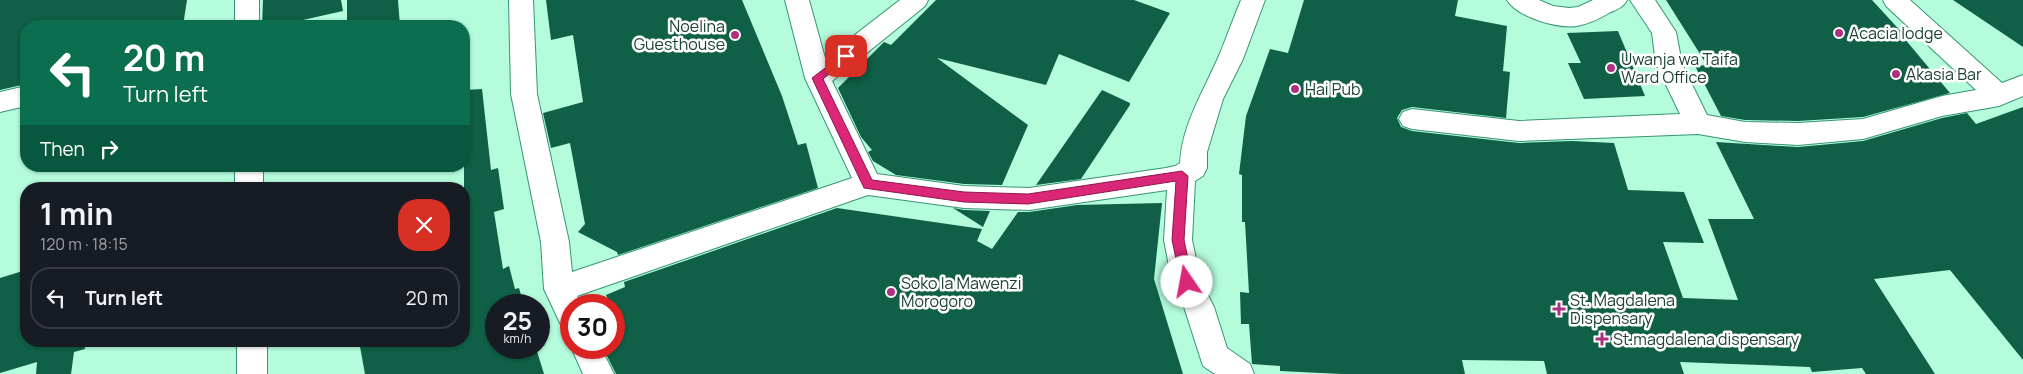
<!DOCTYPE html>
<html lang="en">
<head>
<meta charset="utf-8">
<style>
	body { margin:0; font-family:Manrope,sans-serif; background:#242831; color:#f1f3f6; height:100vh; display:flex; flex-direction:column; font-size:19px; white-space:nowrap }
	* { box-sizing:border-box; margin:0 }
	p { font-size:16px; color:#9ea1a6 }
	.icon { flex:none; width:28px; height:28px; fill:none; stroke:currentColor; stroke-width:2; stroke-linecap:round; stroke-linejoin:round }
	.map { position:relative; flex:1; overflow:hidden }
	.panel { position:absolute; left:20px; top:182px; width:450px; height:165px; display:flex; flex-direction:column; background:#171b24; border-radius:20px; box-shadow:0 1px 4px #0004 }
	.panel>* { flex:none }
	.top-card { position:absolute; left:20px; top:20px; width:450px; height:152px; border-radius:20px; box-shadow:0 1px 4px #0004; background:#0b6e4f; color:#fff; overflow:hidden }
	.speed { position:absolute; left:485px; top:294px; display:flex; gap:10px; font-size:25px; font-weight:700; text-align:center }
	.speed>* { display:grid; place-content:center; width:65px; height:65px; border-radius:50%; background:#171b24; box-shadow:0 1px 4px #0004; line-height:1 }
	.speed small { font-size:12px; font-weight:400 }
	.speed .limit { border:8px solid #d22; background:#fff; color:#111 }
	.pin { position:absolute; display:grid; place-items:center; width:42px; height:42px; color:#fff; margin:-21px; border-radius:10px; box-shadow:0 2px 8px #0006 }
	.me { position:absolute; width:55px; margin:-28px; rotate:348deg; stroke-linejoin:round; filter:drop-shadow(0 0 4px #0008) }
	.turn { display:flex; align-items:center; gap:18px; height:105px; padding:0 20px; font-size:22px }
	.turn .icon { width:65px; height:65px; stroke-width:2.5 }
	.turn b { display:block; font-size:35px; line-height:42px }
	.then { display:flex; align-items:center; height:48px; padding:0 20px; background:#0003; gap:10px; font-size:19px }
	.round { display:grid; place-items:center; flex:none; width:52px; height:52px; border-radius:20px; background:#242831 }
	.headline { display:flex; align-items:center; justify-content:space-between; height:85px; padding:0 20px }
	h1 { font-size:30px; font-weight:700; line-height:38px }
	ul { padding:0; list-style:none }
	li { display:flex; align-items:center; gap:15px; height:62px; margin:0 10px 8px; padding:0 10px; border:2px solid #363941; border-radius:20px }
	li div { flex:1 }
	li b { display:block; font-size:19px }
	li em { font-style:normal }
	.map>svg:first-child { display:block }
	.building { fill:#0f6046 }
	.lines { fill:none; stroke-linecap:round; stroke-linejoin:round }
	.minor-casing { stroke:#369573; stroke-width:2 }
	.minor { fill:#fff; fill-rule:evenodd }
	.route { fill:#db2777; stroke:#8e194d }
	.poi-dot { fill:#ad3080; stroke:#fff; stroke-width:2 }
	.labels { text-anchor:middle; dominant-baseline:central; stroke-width:5; stroke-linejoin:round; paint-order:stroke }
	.poi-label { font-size:16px; fill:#1b4233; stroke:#fff; text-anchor:start }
</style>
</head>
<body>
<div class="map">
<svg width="2023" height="374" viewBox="0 0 2023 374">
	<rect width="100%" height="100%" fill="#b4fcdc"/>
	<path class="building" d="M 0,0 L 187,0 L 183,26 L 26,26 L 26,84 L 0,90 Z
		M 263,0 L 341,0 L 343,11 L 276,26 L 262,26 Z
		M 347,0 L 398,0 L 400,26 L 347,26 Z
		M 546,0 L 742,0 L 782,96 L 798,145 L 806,143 L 818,188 L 618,255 L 617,252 L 578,232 L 585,224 L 570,143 L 551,148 L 543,113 L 583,102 L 573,35 L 551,40 Z
		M 936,0 L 1134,0 L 1170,13 L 1129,82 L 1059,54 L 1046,85 L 937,58 L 1028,125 L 1002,185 L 964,184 L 896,175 L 873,161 L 868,152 L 872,150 L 861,137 L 838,88 L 884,42 L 891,45 Z
		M 1304,0 L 1458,0 L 1455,16 L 1507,26 L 1503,71 L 1510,72 L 1506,118 L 1412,107 L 1402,110 L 1397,118 L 1401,127 L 1412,131 L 1519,143 L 1572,141 L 1614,143 L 1628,190 L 1684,192 L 1704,243 L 1663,242 L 1683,298 L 1738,300 L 1708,219 L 1754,219 L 1716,142 L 1798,147 L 1863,141 L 1942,118 L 1967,113 L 1976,124 L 2023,107 L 2023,360 L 1950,270 L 1874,279 L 1935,374 L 1866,374 L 1862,368 L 1812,372 L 1810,367 L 1680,362 L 1684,374 L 1547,374 L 1544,361 L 1462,360 L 1465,374 L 1342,374 L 1280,371 L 1280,366 L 1252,364 L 1249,324 L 1241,324 L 1240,292 L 1249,293 L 1245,222 L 1242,222 L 1242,175 L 1239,174 L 1246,116 L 1270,49 L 1288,53 Z
		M 1666,0 L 1872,0 L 1906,37 L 1904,38 L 1950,93 L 1863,117 L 1798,121 L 1745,120 L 1721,116 L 1695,66 L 1707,65 Z
		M 1953,0 L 2023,0 L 2023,47 Z
		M 1618,31 L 1645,96 L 1584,99 L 1568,63 L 1581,63 L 1567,33 Z
		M 482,89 L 491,170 L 498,168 L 504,209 L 494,212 L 503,269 L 509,266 L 515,289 L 519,288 L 524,305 L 496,305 L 496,348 L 536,348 L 544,374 L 365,374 L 359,341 L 464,341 L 464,90 Z
		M 1102,90 L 1130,103 L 1130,105 L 1081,179 L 1036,185 Z
		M 1162,203 L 1154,279 L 1183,374 L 616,374 L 603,348 L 614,348 L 614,305 L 594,305 L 608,299 L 606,295 L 625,287 L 624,282 L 837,208 L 982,229 L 977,241 L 992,249 L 1018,212 L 1029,212 L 1077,205 Z
		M 953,208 L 964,210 L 990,211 L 983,227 Z
		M 26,270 L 26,341 L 84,341 L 85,349 L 74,352 L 71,374 L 36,374 L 37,362 L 0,373 L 0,278 Z"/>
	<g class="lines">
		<defs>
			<path id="minor" d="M 235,0 L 259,0 L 259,26 L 235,26 Z
				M 509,0 L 533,0 L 537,94 L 569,242 L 572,272 L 852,178 L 805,78 L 785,0 L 809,0 L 825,58 L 900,0 L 928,0 L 925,6 L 832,81 L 877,174 L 964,186 L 1029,188 L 1166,168 L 1175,166 L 1180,163 C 1182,125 1203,92 1218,58 C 1226,39 1233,19 1241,0 L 1265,0 L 1243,59 L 1223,99 L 1207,152 L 1207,168 L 1203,176 L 1195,181 L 1192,240 L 1201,282 L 1214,307 L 1227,348 L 1250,364 L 1254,374 L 1215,374 L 1203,366 L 1184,307 L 1172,282 L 1164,240 L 1167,190 L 1029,210 L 964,208 L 868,195 L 577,296 L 582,305 L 571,305 L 571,327 L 560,323 L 544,289 L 541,242 L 511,94 Z
				M 1507,0 L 1539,0 L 1553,6 L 1569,8 L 1578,7 L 1593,0 L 1627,0 C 1623,8 1617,9 1609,13 C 1599,19 1588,24 1577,26 C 1558,29 1517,17 1507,0 Z
				M 1630,0 L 1655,0 L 1676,32 L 1682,64 L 1707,115 L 1745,122 L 1798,123 L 1863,119 L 1942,96 L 1976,90 L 1886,6 L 1883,0 L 1910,0 L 2002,83 L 2023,75 L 2023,96 L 1999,106 L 1942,116 L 1863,139 L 1798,145 L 1745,142 L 1698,134 L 1519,141 L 1412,129 L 1403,126 L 1399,119 L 1403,112 L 1412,109 L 1519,121 L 1680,114 L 1656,64 L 1652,33 Z
				M 26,86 L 26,106 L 0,112 L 0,92 Z
				M 235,166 L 263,166 L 263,189 L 235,189 Z
				M 237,341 L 267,341 L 267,374 L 237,374 Z
				M 571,347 L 601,348 L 614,374 L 583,374 Z"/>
		</defs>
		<use href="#minor" class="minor-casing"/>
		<use href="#minor" class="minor"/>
	</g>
	<path class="route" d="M 846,52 L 849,53 L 851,56 L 849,58 L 823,79 L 872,180 L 964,192 L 1028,194 L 1182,171 L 1188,176 L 1184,240 L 1193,282 L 1192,286 L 1187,287 L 1183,286 L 1181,282 L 1172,240 L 1176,181 L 1028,204 L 964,202 L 864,188 L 812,78 Z"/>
	<g class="poi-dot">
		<circle cx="1839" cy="33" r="5"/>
		<circle cx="735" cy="35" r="5"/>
		<circle cx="1611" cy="68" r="5"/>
		<circle cx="1896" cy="74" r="5"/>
		<circle cx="1295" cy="89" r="5"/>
		<circle cx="891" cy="292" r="5"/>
		<path d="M1556.5 301.5h5v5h5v5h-5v5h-5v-5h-5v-5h5z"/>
		<path d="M1599.5 331.5h5v5h5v5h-5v5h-5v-5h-5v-5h5z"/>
	</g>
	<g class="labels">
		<g class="poi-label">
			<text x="725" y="26" text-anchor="end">Noelina<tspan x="725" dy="18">Guesthouse</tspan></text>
			<text x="1849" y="33">Acacia lodge</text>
			<text x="1621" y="59">Uwanja wa Taifa<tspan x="1621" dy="18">Ward Office</tspan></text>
			<text x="1906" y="74">Akasia Bar</text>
			<text x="1305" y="89">Hai Pub</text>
			<text x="901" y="283">Soko la Mawenzi<tspan x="901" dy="18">Morogoro</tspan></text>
			<text x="1570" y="300">St. Magdalena<tspan x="1570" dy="18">Dispensary</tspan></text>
			<text x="1613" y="339">St.magdalena dispensary</text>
		</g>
	</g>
</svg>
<div class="speed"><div>25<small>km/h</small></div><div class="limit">30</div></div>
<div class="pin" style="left:846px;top:56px;background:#d93025"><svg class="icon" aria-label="arrive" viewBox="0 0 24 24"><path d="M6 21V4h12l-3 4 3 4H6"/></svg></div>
<svg class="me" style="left:1187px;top:282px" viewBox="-20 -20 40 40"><circle r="19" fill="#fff"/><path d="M0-13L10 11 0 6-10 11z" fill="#db2777"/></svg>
<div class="top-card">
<div class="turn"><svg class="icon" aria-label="left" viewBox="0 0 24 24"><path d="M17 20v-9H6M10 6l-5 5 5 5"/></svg><div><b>20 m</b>Turn left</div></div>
<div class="then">Then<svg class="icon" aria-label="right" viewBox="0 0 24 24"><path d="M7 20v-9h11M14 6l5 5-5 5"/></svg></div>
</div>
<section class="panel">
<div class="headline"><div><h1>1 min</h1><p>120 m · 18:15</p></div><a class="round" style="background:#d93025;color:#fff"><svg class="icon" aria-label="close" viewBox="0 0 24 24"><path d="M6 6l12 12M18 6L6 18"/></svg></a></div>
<ul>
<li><svg class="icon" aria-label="left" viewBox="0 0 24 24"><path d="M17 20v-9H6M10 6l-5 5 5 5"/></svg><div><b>Turn left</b></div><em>20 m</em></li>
</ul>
</section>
</div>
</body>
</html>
